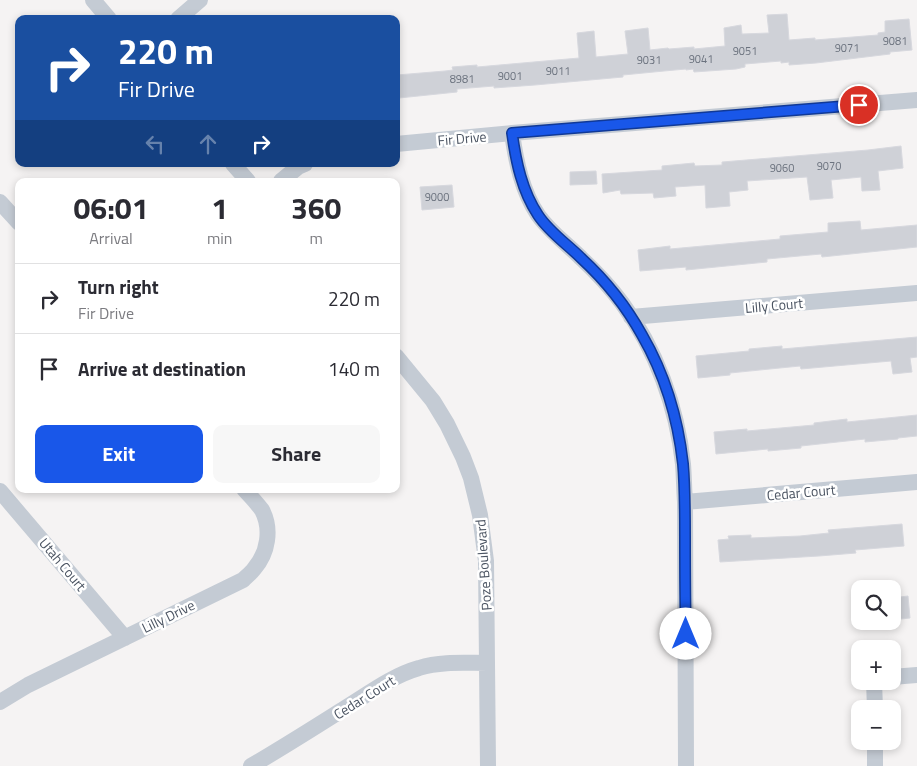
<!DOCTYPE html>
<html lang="en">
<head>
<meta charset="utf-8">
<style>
	body { margin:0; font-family:"Titillium Web",sans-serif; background:#f7f7f7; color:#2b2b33; height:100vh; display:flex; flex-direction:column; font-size:19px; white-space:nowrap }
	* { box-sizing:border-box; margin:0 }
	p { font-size:16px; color:#7c7c81 }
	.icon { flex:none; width:28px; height:28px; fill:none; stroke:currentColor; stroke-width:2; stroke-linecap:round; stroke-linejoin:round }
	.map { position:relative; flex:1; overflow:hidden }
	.side { position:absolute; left:15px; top:178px; width:385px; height:315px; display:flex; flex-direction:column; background:#fff; border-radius:10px; box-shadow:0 2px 8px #0003 }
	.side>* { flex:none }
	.hud { position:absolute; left:15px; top:15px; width:385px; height:152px; border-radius:10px; box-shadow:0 2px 8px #0003; background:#1a4fa0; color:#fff; overflow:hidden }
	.controls { position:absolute; left:851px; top:580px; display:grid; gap:10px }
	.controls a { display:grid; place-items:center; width:50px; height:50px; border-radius:10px; background:#fff; box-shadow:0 2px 8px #0003; font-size:25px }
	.pin { position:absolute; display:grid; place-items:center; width:42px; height:42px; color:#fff; margin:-21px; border:2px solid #fff; border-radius:50%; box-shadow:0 1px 5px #0007 }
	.me { position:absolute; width:55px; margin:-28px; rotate:0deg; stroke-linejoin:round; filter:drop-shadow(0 0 4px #0008) }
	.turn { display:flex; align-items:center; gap:18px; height:105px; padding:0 20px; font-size:22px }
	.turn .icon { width:65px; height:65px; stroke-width:2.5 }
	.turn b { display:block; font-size:35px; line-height:42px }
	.lanes { display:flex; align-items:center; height:48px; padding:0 20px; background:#0003; justify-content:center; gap:25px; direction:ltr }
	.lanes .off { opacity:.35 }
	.eta { display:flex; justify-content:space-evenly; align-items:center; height:85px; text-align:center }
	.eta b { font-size:30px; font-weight:700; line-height:35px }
	.button { display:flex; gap:10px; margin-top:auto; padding:10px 20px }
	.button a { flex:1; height:58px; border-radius:10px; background:#1957e9; color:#fff; font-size:20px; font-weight:700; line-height:58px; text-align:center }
	.button a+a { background:#f7f7f7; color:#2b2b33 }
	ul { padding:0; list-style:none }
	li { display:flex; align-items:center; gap:15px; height:70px; padding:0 20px; border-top:1px solid #e1e1e2 }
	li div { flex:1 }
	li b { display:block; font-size:19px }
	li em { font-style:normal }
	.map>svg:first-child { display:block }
	.building { fill:#cfd1d7; stroke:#d7d8de }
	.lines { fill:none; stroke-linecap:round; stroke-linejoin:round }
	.minor { stroke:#c4cbd4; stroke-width:16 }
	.route-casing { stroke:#103997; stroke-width:12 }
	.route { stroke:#1957e9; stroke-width:9 }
	.labels { text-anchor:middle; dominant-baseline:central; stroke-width:5; stroke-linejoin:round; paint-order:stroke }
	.number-label { font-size:11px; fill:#6b727e }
	.street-label { font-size:14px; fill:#4a5361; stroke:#fff }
</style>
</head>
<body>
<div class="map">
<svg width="917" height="766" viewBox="0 0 917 766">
	<rect width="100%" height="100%" fill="#f5f3f3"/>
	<path class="building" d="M 787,14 L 789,40 L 815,38 L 815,40 L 878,35 L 878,33 L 885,32 L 885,21 L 909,19 L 912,50 L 890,52 L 890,54 L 816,63 L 789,65 L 789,62 L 781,63 L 781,61 L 745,64 L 745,67 L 736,69 L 694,72 L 693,69 L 686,70 L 686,69 L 664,71 L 623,75 L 623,77 L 535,85 L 494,88 L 494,86 L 457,89 L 457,92 L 399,98 L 397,75 L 445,71 L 453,70 L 452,67 L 477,65 L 477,67 L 579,58 L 577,33 L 594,31 L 596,57 L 628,54 L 625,31 L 648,28 L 650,50 L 668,48 L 669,49 L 694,47 L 694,49 L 725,46 L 724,28 L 741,25 L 742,34 L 769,33 L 767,15 Z
		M 901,146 L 903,168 L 878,171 L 880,190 L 862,191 L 861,177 L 831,180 L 833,198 L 810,200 L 807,177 L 747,181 L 748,190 L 729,192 L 730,206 L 706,208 L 705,185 L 675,187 L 676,196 L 654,198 L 653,193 L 621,194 L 620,190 L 603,193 L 602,174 L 662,170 L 662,166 L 694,163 L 695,166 L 722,165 L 722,162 L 868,150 Z
		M 596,171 L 597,184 L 570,185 L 570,172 Z
		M 452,185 L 454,207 L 422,210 L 420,187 Z
		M 860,221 L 861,230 L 917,225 L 917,247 L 822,257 L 821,254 L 767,259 L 767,262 L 686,270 L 686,267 L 640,271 L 638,250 L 670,246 L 670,249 L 780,239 L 780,236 L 828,232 L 828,223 Z
		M 917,337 L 917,357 L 910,358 L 912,372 L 893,374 L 891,361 L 801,369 L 800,366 L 730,373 L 730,375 L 698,378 L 696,356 L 749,351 L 749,349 L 782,346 L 782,349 Z
		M 917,415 L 917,436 L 898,438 L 898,439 L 865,442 L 865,439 L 801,446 L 801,448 L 768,451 L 768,449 L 716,454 L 714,432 L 747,429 L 747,431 L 814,425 L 814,423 L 847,419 L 847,422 Z
		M 902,524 L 904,546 L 855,550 L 856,553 L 819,556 L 720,562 L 718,540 L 729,539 L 728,536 L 751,535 L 751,538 L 800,536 L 829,533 L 828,530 Z
		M 908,596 L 910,618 L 892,620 L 892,598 Z"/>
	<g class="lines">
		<path class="minor" d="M 93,0 L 109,19
			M 178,19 L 200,0
			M 512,133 C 516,162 522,191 538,215 C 550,232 567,244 581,258 C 596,272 610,287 622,303 C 656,349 677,407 683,464 C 684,476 684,489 685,502 L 686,766
			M 396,144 L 512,133 L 917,100
			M 233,164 L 248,181
			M 281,181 L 298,167 L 305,164
			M 0,202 L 19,223
			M 631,317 L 917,293
			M 396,356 L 433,401 L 447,424 L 463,457 L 471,478 L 480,515 L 486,561 L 488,766
			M 0,491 L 125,638
			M 685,502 L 917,482
			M 892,677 L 917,675
			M 874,681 L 875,709
			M 0,702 L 28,685 L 243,580 C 247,576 251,573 254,569 C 268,553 272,529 262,510 C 257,503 250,496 244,489
			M 875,741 L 875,766
			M 251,766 C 282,748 312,729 342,710 C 367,695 391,676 419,668 C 441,661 465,663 487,663"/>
	</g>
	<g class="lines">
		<defs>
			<path id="route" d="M 686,634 C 685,601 685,568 685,536 C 685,512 685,487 683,464 C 678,419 664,373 642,335 C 626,306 605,280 581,258 C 567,244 549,232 538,215 C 522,191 516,162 512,133 L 859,105"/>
		</defs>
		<use href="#route" class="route-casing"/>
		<use href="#route" class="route"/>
	</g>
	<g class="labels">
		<g class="number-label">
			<text x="895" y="41">9081</text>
			<text x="847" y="48">9071</text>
			<text x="745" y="51">9051</text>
			<text x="701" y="59">9041</text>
			<text x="649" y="60">9031</text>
			<text x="558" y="71">9011</text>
			<text x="510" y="76">9001</text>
			<text x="462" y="79">8981</text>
			<text x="829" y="166">9070</text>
			<text x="782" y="168">9060</text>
			<text x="437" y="197">9000</text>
		</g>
		<g class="street-label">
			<text transform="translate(462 138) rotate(-5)">Fir Drive</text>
			<text transform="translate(774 305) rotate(-5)">Lilly Court</text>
			<text transform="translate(801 492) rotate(-5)">Cedar Court</text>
			<text transform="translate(63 564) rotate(50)">Utah Court</text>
			<text transform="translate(483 565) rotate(-94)">Poze Boulevard</text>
			<text transform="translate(168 616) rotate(-26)">Lilly Drive</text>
			<text transform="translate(364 697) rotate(-32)">Cedar Court</text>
		</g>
	</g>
</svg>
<div class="controls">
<a><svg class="icon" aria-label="search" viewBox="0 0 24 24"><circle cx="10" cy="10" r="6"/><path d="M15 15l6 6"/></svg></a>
<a>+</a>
<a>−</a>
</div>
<div class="pin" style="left:859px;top:105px;background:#d93025"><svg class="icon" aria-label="arrive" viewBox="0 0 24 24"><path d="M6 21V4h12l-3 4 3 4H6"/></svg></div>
<svg class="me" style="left:686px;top:634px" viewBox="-20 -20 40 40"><circle r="19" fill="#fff"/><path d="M0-13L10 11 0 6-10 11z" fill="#1957e9"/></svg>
<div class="hud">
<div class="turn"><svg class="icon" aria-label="right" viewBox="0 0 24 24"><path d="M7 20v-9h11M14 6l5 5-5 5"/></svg><div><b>220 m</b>Fir Drive</div></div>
<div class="lanes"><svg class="icon off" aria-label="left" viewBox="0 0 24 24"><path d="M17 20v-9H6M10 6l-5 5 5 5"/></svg><svg class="icon off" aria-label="ahead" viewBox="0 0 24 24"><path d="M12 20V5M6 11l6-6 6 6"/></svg><svg class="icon" aria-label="right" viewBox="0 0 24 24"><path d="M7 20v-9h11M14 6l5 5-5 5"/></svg></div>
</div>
<section class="side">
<div class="eta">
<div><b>06:01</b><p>Arrival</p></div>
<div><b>1</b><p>min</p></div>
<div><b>360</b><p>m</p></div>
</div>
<ul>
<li><svg class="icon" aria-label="right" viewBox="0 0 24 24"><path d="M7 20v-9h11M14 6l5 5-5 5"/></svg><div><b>Turn right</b><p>Fir Drive</p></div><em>220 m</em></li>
<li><svg class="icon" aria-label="arrive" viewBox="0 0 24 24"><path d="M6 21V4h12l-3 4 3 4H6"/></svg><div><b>Arrive at destination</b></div><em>140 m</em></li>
</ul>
<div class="button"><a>Exit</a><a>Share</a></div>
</section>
</div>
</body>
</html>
